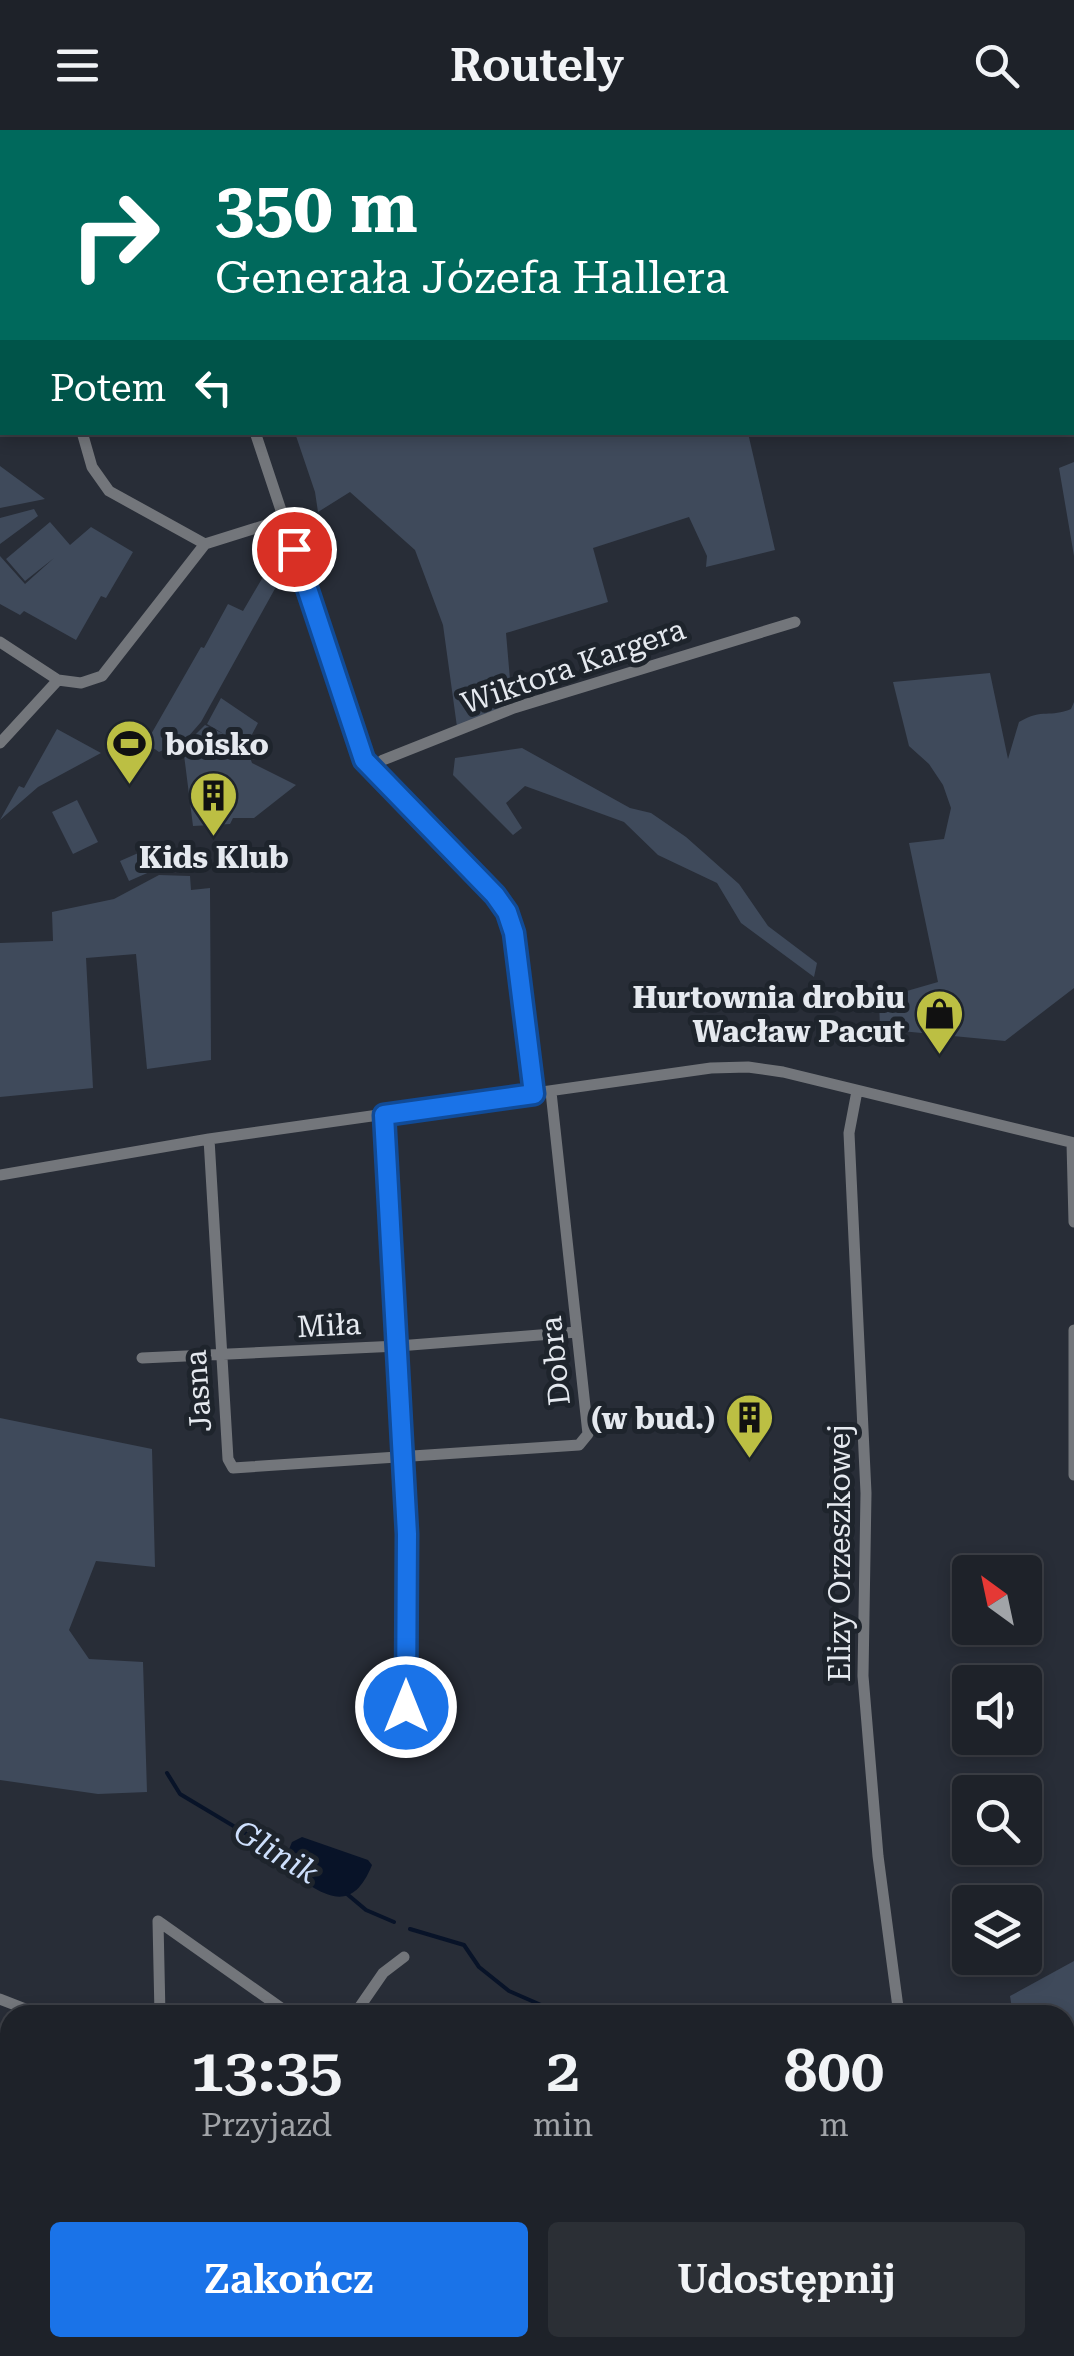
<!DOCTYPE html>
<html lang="pl">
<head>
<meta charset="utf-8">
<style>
	body { margin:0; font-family:"Roboto Serif",serif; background:#2b2f35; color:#f1f3f6; height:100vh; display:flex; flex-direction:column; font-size:38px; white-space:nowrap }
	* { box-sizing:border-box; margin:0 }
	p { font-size:32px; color:#a1a4a8 }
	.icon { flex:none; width:55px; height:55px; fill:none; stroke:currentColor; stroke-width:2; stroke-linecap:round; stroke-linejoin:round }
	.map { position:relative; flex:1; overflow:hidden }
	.sheet { position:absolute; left:0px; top:1875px; width:1075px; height:352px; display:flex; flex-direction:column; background:#1e2229; border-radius:30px 30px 0 0; box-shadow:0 5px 15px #0003,0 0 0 2px #3c3f46 }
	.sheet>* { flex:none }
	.banner { position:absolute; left:0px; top:0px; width:1075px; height:305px; box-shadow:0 5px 15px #0003,0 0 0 2px #3c3f46; background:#00695c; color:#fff; overflow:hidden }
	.needle { width:65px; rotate:327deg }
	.buttons { position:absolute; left:952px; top:1425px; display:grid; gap:20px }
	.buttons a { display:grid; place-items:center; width:90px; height:90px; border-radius:10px; background:#1e2229; box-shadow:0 5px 15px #0003,0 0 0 2px #3c3f46; font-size:50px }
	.pin { position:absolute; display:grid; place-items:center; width:85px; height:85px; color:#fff; margin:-42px; border:5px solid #fff; border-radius:50%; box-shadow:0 2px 10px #0007 }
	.me { position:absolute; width:110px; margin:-55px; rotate:0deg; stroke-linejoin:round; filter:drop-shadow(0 0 8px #0008) }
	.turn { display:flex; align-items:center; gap:35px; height:210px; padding:0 50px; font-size:45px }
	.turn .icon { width:130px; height:130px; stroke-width:2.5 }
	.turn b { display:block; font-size:70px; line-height:85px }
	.then { display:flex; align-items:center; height:95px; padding:0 50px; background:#0003; gap:20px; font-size:38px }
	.eta { display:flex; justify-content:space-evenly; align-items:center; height:170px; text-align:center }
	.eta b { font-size:60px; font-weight:600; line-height:70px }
	.cta { display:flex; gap:20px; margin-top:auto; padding:20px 50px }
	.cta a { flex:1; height:115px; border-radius:10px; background:#1a73e8; color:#fff; font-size:40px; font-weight:600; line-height:115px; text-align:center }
	.cta a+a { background:#2b2f35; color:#f1f3f6 }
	header { display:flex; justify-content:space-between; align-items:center; height:130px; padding:0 50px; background:#1e2229; font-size:45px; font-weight:600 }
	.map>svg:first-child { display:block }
	.green { fill:#3f4a5b }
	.water { fill:#081328 }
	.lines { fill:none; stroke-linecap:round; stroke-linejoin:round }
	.stream { stroke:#081328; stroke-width:4 }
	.minor { stroke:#73767b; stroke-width:11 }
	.route-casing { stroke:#114b97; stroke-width:25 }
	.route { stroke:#1a73e8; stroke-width:18 }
	.labels { text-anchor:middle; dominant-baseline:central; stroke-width:10; stroke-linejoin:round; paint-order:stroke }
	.street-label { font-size:30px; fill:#e5e9ef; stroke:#1e242c }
	.poi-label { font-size:30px; font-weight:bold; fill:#e5e9ef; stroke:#1e242c; text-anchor:end }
	.water-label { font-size:32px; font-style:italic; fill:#cddffc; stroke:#1e242c }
</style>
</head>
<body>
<header><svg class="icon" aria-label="menu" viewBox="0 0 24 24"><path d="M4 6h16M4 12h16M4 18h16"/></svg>Routely<svg class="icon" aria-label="search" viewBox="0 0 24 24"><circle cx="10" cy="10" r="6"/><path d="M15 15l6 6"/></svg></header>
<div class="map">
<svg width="1074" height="2226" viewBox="0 0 1074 2226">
	<rect width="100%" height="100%" fill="#282d37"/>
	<path class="green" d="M 261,0 L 594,0 L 595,2 L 251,2 Z
		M 295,303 L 748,303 L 775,420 L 706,437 L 707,426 L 689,387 L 593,418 L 608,472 L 506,503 L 512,573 L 457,597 L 443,495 L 415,420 L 350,362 L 318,382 L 315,362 Z
		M 1074,332 L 1074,426 L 1059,338 Z
		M 0,336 L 45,369 L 0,378 Z
		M 34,379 L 38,386 L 0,414 L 0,388 Z
		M 50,392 L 70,415 L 91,397 L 133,422 L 106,468 L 101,466 L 76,510 L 24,481 L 20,485 L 0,474 L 0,426 L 25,454 L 54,428 L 25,451 L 6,429 Z
		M 270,435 L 282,446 L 201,592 L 187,608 L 159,622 L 146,613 L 201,517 L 204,518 L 228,474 L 243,481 Z
		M 990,543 L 1008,629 L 1019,592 C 1043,578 1050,588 1071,579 L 1074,572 L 1074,858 L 1005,911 L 880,899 L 879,869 L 938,852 L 909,713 L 944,709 L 951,678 L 943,655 L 929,634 L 909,616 L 893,552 Z
		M 221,568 L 258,593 L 246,616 L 252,633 L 296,655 L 254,688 L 233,688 L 230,694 L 193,696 L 183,617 L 205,595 L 224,604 L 207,594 Z
		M 57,599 L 101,623 L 38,657 L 0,690 L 19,656 L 24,658 Z
		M 522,618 L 630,678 L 651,683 L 686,707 L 739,754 L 768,796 L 817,833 L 814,847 L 741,793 L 717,753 L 658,725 L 624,692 L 525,656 L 506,673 L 522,698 L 513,705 L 453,645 L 455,628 Z
		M 77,670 L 98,712 L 73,724 L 52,682 Z
		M 152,717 L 161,737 L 129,751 L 120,731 Z
		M 159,745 L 190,746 L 191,760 L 210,758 L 211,930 L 147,939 L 136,824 L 86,828 L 93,958 L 0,967 L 0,813 L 53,811 L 52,782 L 114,769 Z
		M 0,1288 L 152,1319 L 155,1437 L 96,1431 L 69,1500 L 89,1529 L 143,1532 L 147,1662 L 98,1664 L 0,1650 Z
		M 1074,1831 L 1074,1918 L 1065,1922 L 1065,1885 L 1013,1885 L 1010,1866 Z"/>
	<path class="water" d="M 302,1707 L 368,1730 L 372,1735 C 350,1789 321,1762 287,1741 L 283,1734 L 292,1712 Z"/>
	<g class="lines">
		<path class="stream" d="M 167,1643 L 180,1664 L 287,1728
			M 347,1764 L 366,1780 L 394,1792
			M 410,1799 L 464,1815 L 479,1837 L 509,1861 L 564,1885
			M 1065,1942 L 1074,1940"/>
		<path class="minor" d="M 72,0 L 72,2
			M 147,0 L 149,2
			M 0,154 L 2,153
			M 82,302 L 92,337 L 109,361 L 205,414
			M 255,302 L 364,630 L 495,765 L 507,782 L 514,803 L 534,964
			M 205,414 L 285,389
			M 0,512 L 58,550
			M 0,613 L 58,550 L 81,553 L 102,546 L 205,414
			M 372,639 L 383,630 L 514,578 L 795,492
			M 857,961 L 849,1003 L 866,1363 L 863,1546 L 878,1726 L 899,1885
			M 384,985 L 407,1404 L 406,1577
			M 209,1009 L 228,1329 L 233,1338 L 579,1315 L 588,1304 L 551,962
			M 1072,1013 L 1074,1092
			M 0,1045 L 209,1009 L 711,938 L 748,937 L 783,942 L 1074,1013
			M 1074,1200 L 1074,1345
			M 142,1228 L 398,1216 L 577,1202
			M 158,1791 L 291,1885
			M 158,1791 L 160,1885
			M 0,1869 L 41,1885
			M 354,1885 L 383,1843 L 404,1827
			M 0,2117 L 10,2159
			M 26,2218 L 29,2226
			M 376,2218 L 386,2226
			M 752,2218 L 764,2226
			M 988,2218 L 990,2226"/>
	</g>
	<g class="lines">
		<defs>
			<path id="route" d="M 294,419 L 364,630 L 495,765 L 507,782 L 514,803 L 534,964 L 384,985 L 407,1404 L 406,1577"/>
		</defs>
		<use href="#route" class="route-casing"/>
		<use href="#route" class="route"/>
	</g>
	<defs>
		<symbol id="stadium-pin" viewBox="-11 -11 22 30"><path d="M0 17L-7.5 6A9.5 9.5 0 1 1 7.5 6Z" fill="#bcbf43" stroke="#1e242c"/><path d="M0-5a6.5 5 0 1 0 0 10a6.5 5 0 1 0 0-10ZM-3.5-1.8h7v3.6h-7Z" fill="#111"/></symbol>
		<symbol id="building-pin" viewBox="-11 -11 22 30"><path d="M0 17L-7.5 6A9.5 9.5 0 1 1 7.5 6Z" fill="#bcbf43" stroke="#1e242c"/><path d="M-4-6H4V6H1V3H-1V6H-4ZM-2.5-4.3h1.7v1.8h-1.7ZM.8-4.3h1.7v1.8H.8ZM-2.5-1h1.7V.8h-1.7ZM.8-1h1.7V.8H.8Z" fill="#111"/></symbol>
		<symbol id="shop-pin" viewBox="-11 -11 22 30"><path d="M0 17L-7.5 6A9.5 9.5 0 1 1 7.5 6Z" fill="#bcbf43" stroke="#1e242c"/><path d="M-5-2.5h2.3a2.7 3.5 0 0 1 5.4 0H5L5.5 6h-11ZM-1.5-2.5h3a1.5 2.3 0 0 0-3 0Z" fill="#111"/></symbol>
	</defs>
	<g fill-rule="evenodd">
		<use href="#stadium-pin" x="102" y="586" width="55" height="75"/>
		<use href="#building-pin" x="186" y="638" width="55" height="75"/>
		<use href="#shop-pin" x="912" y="856" width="55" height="75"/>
		<use href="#building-pin" x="722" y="1260" width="55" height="75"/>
	</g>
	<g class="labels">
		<g class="street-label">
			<text transform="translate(573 536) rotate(-19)">Wiktora Kargera</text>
			<text transform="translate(329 1195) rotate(-3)">Miła</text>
			<text transform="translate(555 1231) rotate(-96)">Dobra</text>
			<text transform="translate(198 1261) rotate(-94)">Jasna</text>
			<text transform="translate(839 1423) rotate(-90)">Elizy Orzeszkowej</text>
		</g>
		<g class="poi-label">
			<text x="165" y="614" text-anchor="start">boisko</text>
			<text x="214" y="727" text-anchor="middle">Kids Klub</text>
			<text x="905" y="867">Hurtownia drobiu<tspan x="905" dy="34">Wacław Pacut</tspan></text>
			<text x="715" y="1288">(w bud.)</text>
		</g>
		<g class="water-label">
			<text transform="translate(276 1722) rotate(31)">Glinik</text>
		</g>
	</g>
</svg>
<div class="buttons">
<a><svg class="needle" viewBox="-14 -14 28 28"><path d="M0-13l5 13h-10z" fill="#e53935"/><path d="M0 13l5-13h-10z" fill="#a1a4a8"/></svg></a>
<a><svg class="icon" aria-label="sound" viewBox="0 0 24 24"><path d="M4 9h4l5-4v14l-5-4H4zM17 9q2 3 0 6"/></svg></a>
<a><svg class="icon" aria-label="search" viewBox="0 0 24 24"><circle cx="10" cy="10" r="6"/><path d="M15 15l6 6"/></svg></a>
<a><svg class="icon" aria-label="layers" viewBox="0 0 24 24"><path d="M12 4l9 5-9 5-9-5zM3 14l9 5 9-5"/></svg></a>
</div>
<div class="pin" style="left:294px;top:419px;background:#d93025"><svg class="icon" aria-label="arrive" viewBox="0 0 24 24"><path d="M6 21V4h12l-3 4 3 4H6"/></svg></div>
<svg class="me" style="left:406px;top:1577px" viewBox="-20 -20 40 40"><circle r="17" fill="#1a73e8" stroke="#fff" stroke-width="3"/><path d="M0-11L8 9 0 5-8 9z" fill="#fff"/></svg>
<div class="banner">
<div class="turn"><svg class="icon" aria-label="right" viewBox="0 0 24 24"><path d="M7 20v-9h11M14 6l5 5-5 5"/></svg><div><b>350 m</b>Generała Józefa Hallera</div></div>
<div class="then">Potem<svg class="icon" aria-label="left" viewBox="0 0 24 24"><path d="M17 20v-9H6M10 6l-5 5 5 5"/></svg></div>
</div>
<section class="sheet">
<div class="eta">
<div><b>13:35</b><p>Przyjazd</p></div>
<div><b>2</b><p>min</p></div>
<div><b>800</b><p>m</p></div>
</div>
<div class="cta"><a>Zakończ</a><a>Udostępnij</a></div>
</section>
</div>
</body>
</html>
